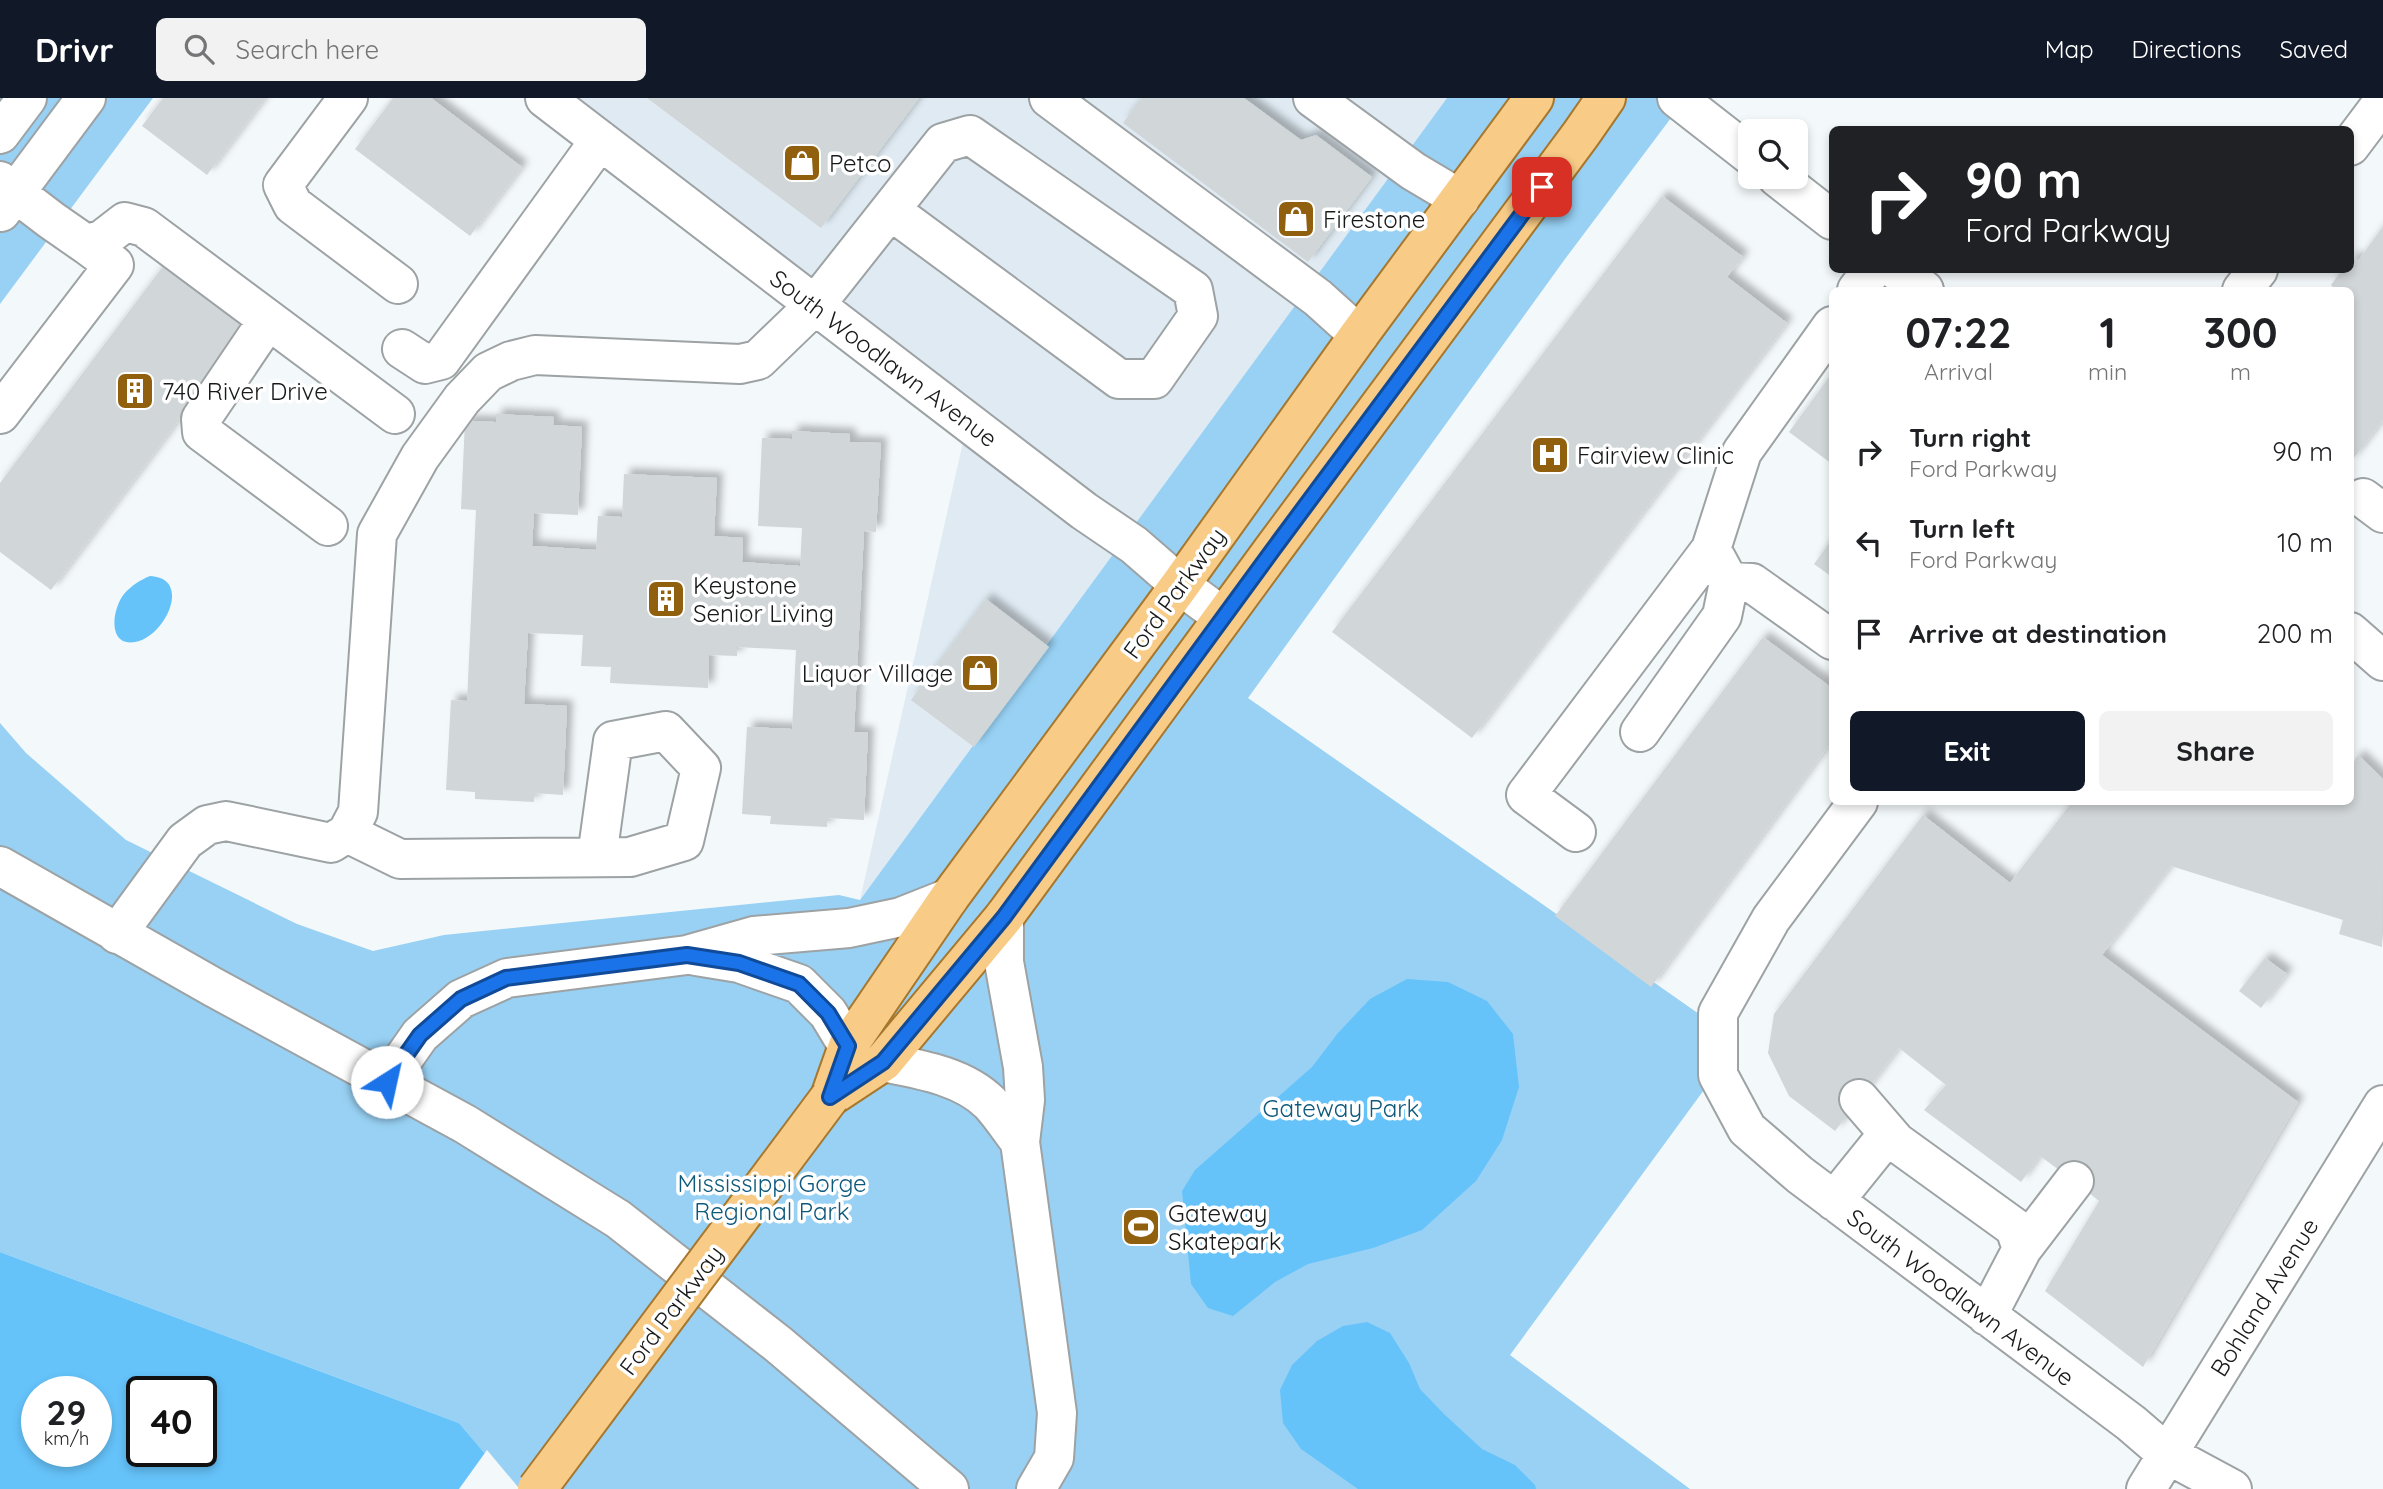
<!DOCTYPE html>
<html lang="en">
<head>
<meta charset="utf-8">
<style>
	body { margin:0; font-family:Quicksand,sans-serif; background:#f2f2f2; color:#202124; height:100vh; display:flex; flex-direction:column; font-size:26px; white-space:nowrap }
	* { box-sizing:border-box; margin:0 }
	p { font-size:23px; color:#757577 }
	.icon { flex:none; width:38px; height:38px; fill:none; stroke:currentColor; stroke-width:2; stroke-linecap:round; stroke-linejoin:round }
	.map { position:relative; flex:1; overflow:hidden }
	.side { position:absolute; left:1829px; top:189px; width:525px; height:518px; display:flex; flex-direction:column; background:#fff; border-radius:10px; box-shadow:0 4px 10px #0003 }
	.side>* { flex:none }
	.guide { position:absolute; left:1829px; top:28px; width:525px; height:147px; border-radius:10px; box-shadow:0 4px 10px #0003; background:#202124; color:#fff; overflow:hidden }
	.buttons { position:absolute; left:1738px; top:21px; display:grid; gap:14px }
	.buttons a { display:grid; place-items:center; width:70px; height:70px; border-radius:10px; background:#fff; box-shadow:0 4px 10px #0003; font-size:35px }
	.speed { position:absolute; left:21px; top:1278px; display:flex; gap:14px; font-size:35px; font-weight:700; text-align:center }
	.speed>* { display:grid; place-content:center; width:91px; height:91px; border-radius:50%; background:#fff; box-shadow:0 4px 10px #0003; line-height:1 }
	.speed small { font-size:18px; font-weight:400 }
	.speed .limit { border:4px solid #111; border-radius:10px; background:#fff; color:#111 }
	.pin { position:absolute; display:grid; place-items:center; width:60px; height:60px; color:#fff; margin:-30px; border-radius:14px; box-shadow:0 4px 10px #0006 }
	.me { position:absolute; width:77px; margin:-38px; rotate:35deg; stroke-linejoin:round; filter:drop-shadow(0 0 5px #0008) }
	.turn { display:flex; align-items:center; gap:24px; height:147px; padding:0 21px; font-size:32px }
	.turn .icon { width:91px; height:91px; stroke-width:2.5 }
	.turn b { display:block; font-size:49px; line-height:60px }
	.eta { display:flex; justify-content:space-evenly; align-items:center; height:119px; text-align:center }
	.eta b { font-size:42px; font-weight:700; line-height:49px }
	.action { display:flex; gap:14px; margin-top:auto; padding:14px 21px }
	.action a { flex:1; height:80px; border-radius:10px; background:#111827; color:#fff; font-size:28px; font-weight:700; line-height:80px; text-align:center }
	.action a+a { background:#f2f2f2; color:#202124 }
	ul { padding:0; list-style:none }
	li { display:flex; align-items:center; gap:21px; height:91px; padding:0 21px }
	li div { flex:1 }
	li b { display:block; font-size:26px }
	li em { font-style:normal }
	header { display:flex; align-items:center; gap:42px; box-sizing:border-box; height:98px; padding:0 35px; background:#111827; color:#fff }
	header strong { font-size:33px }
	nav { display:flex; gap:38px; margin-inline-start:auto; font-size:24px }
	.search { width:490px; height:63px; background:#f2f2f2; display:flex; align-items:center; gap:18px; box-sizing:border-box; padding:0 24px; border-radius:10px; color:#757577; font-size:26px }
	.map>svg:first-child { display:block }
	.built { fill:#dfeaf2 }
	.green { fill:#98d1f4 }
	.water { fill:#65c3fa; fill-rule:evenodd }
	.pier { fill:#f3f8fb }
	.building { fill:#d1d6d9; filter:url(#shadow) }
	.lines { fill:none; stroke-linecap:round; stroke-linejoin:round }
	.minor-casing { stroke:#9da2a4; stroke-width:42 }
	.major-casing { stroke:#a6772d; stroke-width:42 }
	.minor { stroke:#fff; stroke-width:38 }
	.major { stroke:#f8cb87; stroke-width:38 }
	.major-bridge-casing { stroke:#a6772d; stroke-width:42; stroke-linecap:butt }
	.major-bridge { stroke:#f8cb87; stroke-width:38 }
	.route-casing { stroke:#114b97; stroke-width:18 }
	.route { stroke:#1a73e8; stroke-width:12 }
	.labels { text-anchor:middle; dominant-baseline:central; stroke-width:7; stroke-linejoin:round; paint-order:stroke }
	.poi-label { font-size:24px; fill:#18191a; stroke:#fff; text-anchor:start }
	.street-label { font-size:24px; fill:#18191a; stroke:#fff }
	.park-label { font-size:24px; fill:#0e597c; stroke:#fff }
</style>
</head>
<body>
<header>
<strong>Drivr</strong>
<div class="search"><svg class="icon" aria-label="search" viewBox="0 0 24 24"><circle cx="10" cy="10" r="6"/><path d="M15 15l6 6"/></svg>Search here</div>
<nav><a>Map</a><a>Directions</a><a>Saved</a></nav>
</header>
<div class="map">
<svg width="2383" height="1391" viewBox="0 0 2383 1391">
	<defs>
		<filter id="shadow"><feDropShadow dx="6" dy="-6" stdDeviation="3.5" flood-color="#0004"/></filter>
	</defs>
	<rect width="100%" height="100%" fill="#f3f8fb"/>
	<path class="built" d="M 547,0 L 1447,0 L 860,802 L 968,322 Z"/>
	<path class="green" d="M 0,0 L 153,0 L 0,206 Z
		M 1447,0 L 1686,0 L 1565,161 L 1248,600 L 1739,944 L 1510,1257 L 1690,1391 L 515,1391 L 459,1325 L 0,1154 L 0,625 L 26,655 L 126,742 L 297,826 L 373,853 L 444,837 L 839,797 L 860,802 Z"/>
	<path class="water" d="M 150,478 C 193,480 165,539 135,544 C 107,549 112,511 124,496 C 131,488 140,482 150,478 Z
		M 1407,881 L 1448,884 L 1487,903 L 1513,936 L 1519,989 L 1502,1042 L 1476,1083 L 1422,1132 L 1373,1150 L 1308,1166 L 1275,1184 L 1233,1218 L 1208,1210 L 1191,1186 L 1182,1093 L 1195,1072 L 1312,969 L 1338,935 L 1370,901 Z
		M 0,1154 L 459,1325 L 515,1391 L 0,1391 ZM 37,1293 L 96,1293 L 96,1353 L 37,1353 ZM 142,1293 L 201,1293 L 201,1353 L 142,1353 Z
		M 1367,1224 L 1390,1235 L 1409,1265 L 1420,1291 L 1444,1316 L 1482,1351 L 1515,1367 L 1535,1387 L 1536,1391 L 1358,1391 L 1301,1351 L 1283,1325 L 1280,1292 L 1292,1267 L 1317,1243 L 1343,1228 Z"/>
	<path class="pier" d="M 487,1352 L 518,1389 L 518,1391 L 459,1391 Z"/>
	<path class="building" d="M 163,0 L 265,0 L 207,77 L 142,28 Z
		M 393,0 L 431,0 L 522,69 L 470,138 L 355,51 Z
		M 647,0 L 919,0 L 821,130 Z
		M 1142,0 L 1244,0 L 1301,42 L 1316,37 L 1372,79 L 1308,164 L 1123,25 Z
		M 1662,98 L 1743,159 L 1727,179 L 1787,225 L 1472,640 L 1332,534 Z
		M 2383,128 L 2383,322 L 2350,365 L 2350,192 L 2334,192 L 2335,191 L 2331,187 L 2342,172 L 2350,172 L 2350,161 L 2352,159 L 2358,163 Z
		M 164,167 L 248,230 L 51,492 L 0,454 L 0,385 Z
		M 1832,275 L 1832,366 L 1789,334 Z
		M 496,316 L 554,319 L 553,327 L 582,329 L 578,417 L 534,415 L 532,448 L 596,452 L 598,418 L 622,419 L 624,376 L 717,380 L 714,438 L 743,440 L 742,464 L 800,468 L 802,430 L 758,428 L 762,340 L 792,341 L 792,333 L 850,336 L 850,344 L 881,345 L 876,434 L 864,433 L 854,634 L 868,634 L 864,722 L 827,720 L 827,729 L 770,726 L 771,718 L 742,716 L 747,629 L 792,631 L 796,552 L 737,549 L 737,558 L 709,557 L 708,590 L 610,585 L 611,569 L 581,568 L 583,537 L 528,535 L 524,606 L 567,608 L 563,697 L 534,695 L 534,704 L 475,701 L 475,694 L 446,692 L 451,602 L 467,603 L 476,412 L 461,411 L 465,323 L 496,324 Z
		M 1832,441 L 1832,479 L 1814,466 Z
		M 986,501 L 1049,549 L 974,649 L 911,602 Z
		M 1763,539 L 1832,590 L 1832,643 L 1651,889 L 1555,818 Z
		M 2358,657 L 2383,681 L 2382,849 L 2339,836 L 2343,822 L 2171,768 L 2102,857 L 2298,1004 L 2143,1269 L 2045,1193 L 2099,1103 L 2074,1083 L 2040,1058 L 2021,1084 L 1924,1012 L 1946,987 L 1899,950 L 1835,1033 L 1789,998 L 1768,955 L 1774,916 L 1923,717 L 2010,785 L 2072,704 L 2350,704 L 2350,670 Z
		M 2265,860 L 2287,876 L 2261,910 L 2239,893 Z"/>
	<g class="lines">
		<defs>
			<path id="minor" d="M 348,0 L 283,87 L 293,107 L 398,186
				M 545,0 L 1084,413 L 1134,447 L 1180,487 L 1223,519
				M 1049,0 L 1318,200 L 1359,237
				M 1313,0 L 1413,73 L 1460,101
				M 1677,0 L 1750,57
				M 0,36 L 27,0
				M 2350,48 L 2383,4
				M 1777,79 L 1832,122
				M 0,83 L 51,122 L 87,147 L 103,141 L 125,124 L 144,129 L 395,316
				M 1,114 L 86,0
				M 1896,172 L 1924,192
				M 1857,192 L 1872,172
				M 2242,192 L 2258,172
				M 268,222 L 201,321 L 202,334 L 328,428
				M 402,251 L 425,266 L 441,262 L 600,42
				M 0,316 L 114,167 L 87,147
				M 2363,400 L 2383,415
				M 1729,484 L 1752,485 L 1832,542
				M 2350,534 L 2383,563
				M 1640,634 L 1722,518 L 1729,484 L 1711,451
				M 1858,704 L 1771,821 L 1718,915 L 1718,977 L 1747,1031 L 1800,1077 L 2131,1325 L 2167,1356 L 2232,1391
				M 1576,734 L 1526,697 L 1711,451 L 1742,354 L 1832,228
				M 347,735 L 400,761 L 630,759 L 684,743 L 701,670 L 666,633 L 613,643 L 597,759
				M 0,768 L 213,889 L 465,1026 L 618,1121 L 778,1246 L 949,1391
				M 1004,819 L 1004,864 L 1023,969 L 1025,1002 L 1020,1044 L 1057,1315 L 1054,1360 L 1036,1391
				M 117,836 L 185,743 L 207,727 L 226,723 L 331,745 L 347,735 L 358,714 L 377,436 L 420,359 L 462,301 L 488,274 L 511,263 L 535,257 L 740,266 L 758,262 L 815,207 L 943,45 L 970,37 L 1193,192 L 1198,218 L 1154,281 L 1119,281 L 890,112
				M 696,858 L 739,865 L 799,886 L 828,915 L 848,948
				M 883,964 C 919,971 963,978 990,1005 C 1001,1017 1010,1031 1020,1044
				M 387,984 L 420,937 L 461,901 L 507,880 L 687,857 L 754,838 L 849,830 L 901,819 L 949,800
				M 1859,1001 L 1896,1044
				M 1834,1103 L 1880,1046 L 1896,1044 L 2015,1130 L 2022,1151 L 1987,1218
				M 2022,1151 L 2074,1083
				M 2146,1391 L 2383,1007"/>
			<path id="major" d="M 830,999 L 883,964 L 1004,819 L 1272,453 L 1581,36 L 1606,0
				M 830,999 L 848,948 L 949,800 L 1180,487 L 1359,237 L 1534,0"/>
		</defs>
		<use href="#minor" class="minor-casing"/>
		<use href="#major" class="major-casing"/>
		<use href="#minor" class="minor"/>
		<use href="#major" class="major"/>
		<defs>
			<path id="major-bridge" d="M 537,1391 L 830,999"/>
		</defs>
		<use href="#major-bridge" class="major-bridge-casing"/>
		<use href="#major-bridge" class="major-bridge"/>
	</g>
	<g class="lines">
		<defs>
			<path id="route" d="M 387,984 L 420,937 L 461,901 L 506,880 L 687,857 L 739,865 L 799,886 L 828,915 L 848,948 L 830,999 L 883,964 L 1004,819 L 1272,453 L 1542,89"/>
		</defs>
		<use href="#route" class="route-casing"/>
		<use href="#route" class="route"/>
	</g>
	<defs>
		<symbol id="shop-square" viewBox="-11 -11 22 22"><rect x="-9" y="-9" width="18" height="18" rx="4" fill="#91600e" stroke="#fff"/><path d="M-5-2.5h2.3a2.7 3.5 0 0 1 5.4 0H5L5.5 6h-11ZM-1.5-2.5h3a1.5 2.3 0 0 0-3 0Z" fill="#fff"/></symbol>
		<symbol id="building-square" viewBox="-11 -11 22 22"><rect x="-9" y="-9" width="18" height="18" rx="4" fill="#91600e" stroke="#fff"/><path d="M-4-6H4V6H1V3H-1V6H-4ZM-2.5-4.3h1.7v1.8h-1.7ZM.8-4.3h1.7v1.8H.8ZM-2.5-1h1.7V.8h-1.7ZM.8-1h1.7V.8H.8Z" fill="#fff"/></symbol>
		<symbol id="hospital-square" viewBox="-11 -11 22 22"><rect x="-9" y="-9" width="18" height="18" rx="4" fill="#91600e" stroke="#fff"/><path d="M-5-5h3v3.5h4V-5h3V5h-3V1.5h-4V5h-3Z" fill="#fff"/></symbol>
		<symbol id="stadium-square" viewBox="-11 -11 22 22"><rect x="-9" y="-9" width="18" height="18" rx="4" fill="#91600e" stroke="#fff"/><path d="M0-5a6.5 5 0 1 0 0 10a6.5 5 0 1 0 0-10ZM-3.5-1.8h7v3.6h-7Z" fill="#fff"/></symbol>
	</defs>
	<g fill-rule="evenodd">
		<use href="#shop-square" x="780" y="43" width="44" height="44"/>
		<use href="#shop-square" x="1274" y="99" width="44" height="44"/>
		<use href="#building-square" x="113" y="271" width="44" height="44"/>
		<use href="#hospital-square" x="1528" y="335" width="44" height="44"/>
		<use href="#building-square" x="644" y="479" width="44" height="44"/>
		<use href="#shop-square" x="958" y="553" width="44" height="44"/>
		<use href="#stadium-square" x="1119" y="1107" width="44" height="44"/>
	</g>
	<g class="labels">
		<g class="poi-label">
			<text x="829" y="65">Petco</text>
			<text x="1323" y="121">Firestone</text>
			<text x="162" y="293">740 River Drive</text>
			<text x="1577" y="357">Fairview Clinic</text>
			<text x="693" y="487">Keystone<tspan x="693" dy="28">Senior Living</tspan></text>
			<text x="953" y="575" text-anchor="end">Liquor Village</text>
			<text x="1168" y="1115">Gateway<tspan x="1168" dy="28">Skatepark</tspan></text>
		</g>
		<g class="street-label">
			<text transform="translate(884 260) rotate(37)">South Woodlawn Avenue</text>
			<text transform="translate(1174 495) rotate(-54)">Ford Parkway</text>
			<text transform="translate(1961 1199) rotate(37)">South Woodlawn Avenue</text>
			<text transform="translate(2264 1199) rotate(-58)">Bohland Avenue</text>
			<text transform="translate(671 1212) rotate(-53)">Ford Parkway</text>
		</g>
		<g class="park-label">
			<text x="1341" y="1010">Gateway Park</text>
			<text x="772" y="1085">Mississippi Gorge<tspan x="772" dy="28">Regional Park</tspan></text>
		</g>
	</g>
</svg>
<div class="buttons">
<a><svg class="icon" aria-label="search" viewBox="0 0 24 24"><circle cx="10" cy="10" r="6"/><path d="M15 15l6 6"/></svg></a>
</div>
<div class="speed"><div>29<small>km/h</small></div><div class="limit">40</div></div>
<div class="pin" style="left:1542px;top:89px;background:#d93025"><svg class="icon" aria-label="arrive" viewBox="0 0 24 24"><path d="M6 21V4h12l-3 4 3 4H6"/></svg></div>
<svg class="me" style="left:387px;top:984px" viewBox="-20 -20 40 40"><circle r="19" fill="#fff"/><path d="M0-13L10 11 0 6-10 11z" fill="#1a73e8"/></svg>
<div class="guide">
<div class="turn"><svg class="icon" aria-label="right" viewBox="0 0 24 24"><path d="M7 20v-9h11M14 6l5 5-5 5"/></svg><div><b>90 m</b>Ford Parkway</div></div>
</div>
<section class="side">
<div class="eta">
<div><b>07:22</b><p>Arrival</p></div>
<div><b>1</b><p>min</p></div>
<div><b>300</b><p>m</p></div>
</div>
<ul>
<li><svg class="icon" aria-label="right" viewBox="0 0 24 24"><path d="M7 20v-9h11M14 6l5 5-5 5"/></svg><div><b>Turn right</b><p>Ford Parkway</p></div><em>90 m</em></li>
<li><svg class="icon" aria-label="left" viewBox="0 0 24 24"><path d="M17 20v-9H6M10 6l-5 5 5 5"/></svg><div><b>Turn left</b><p>Ford Parkway</p></div><em>10 m</em></li>
<li><svg class="icon" aria-label="arrive" viewBox="0 0 24 24"><path d="M6 21V4h12l-3 4 3 4H6"/></svg><div><b>Arrive at destination</b></div><em>200 m</em></li>
</ul>
<div class="action"><a>Exit</a><a>Share</a></div>
</section>
</div>
</body>
</html>
